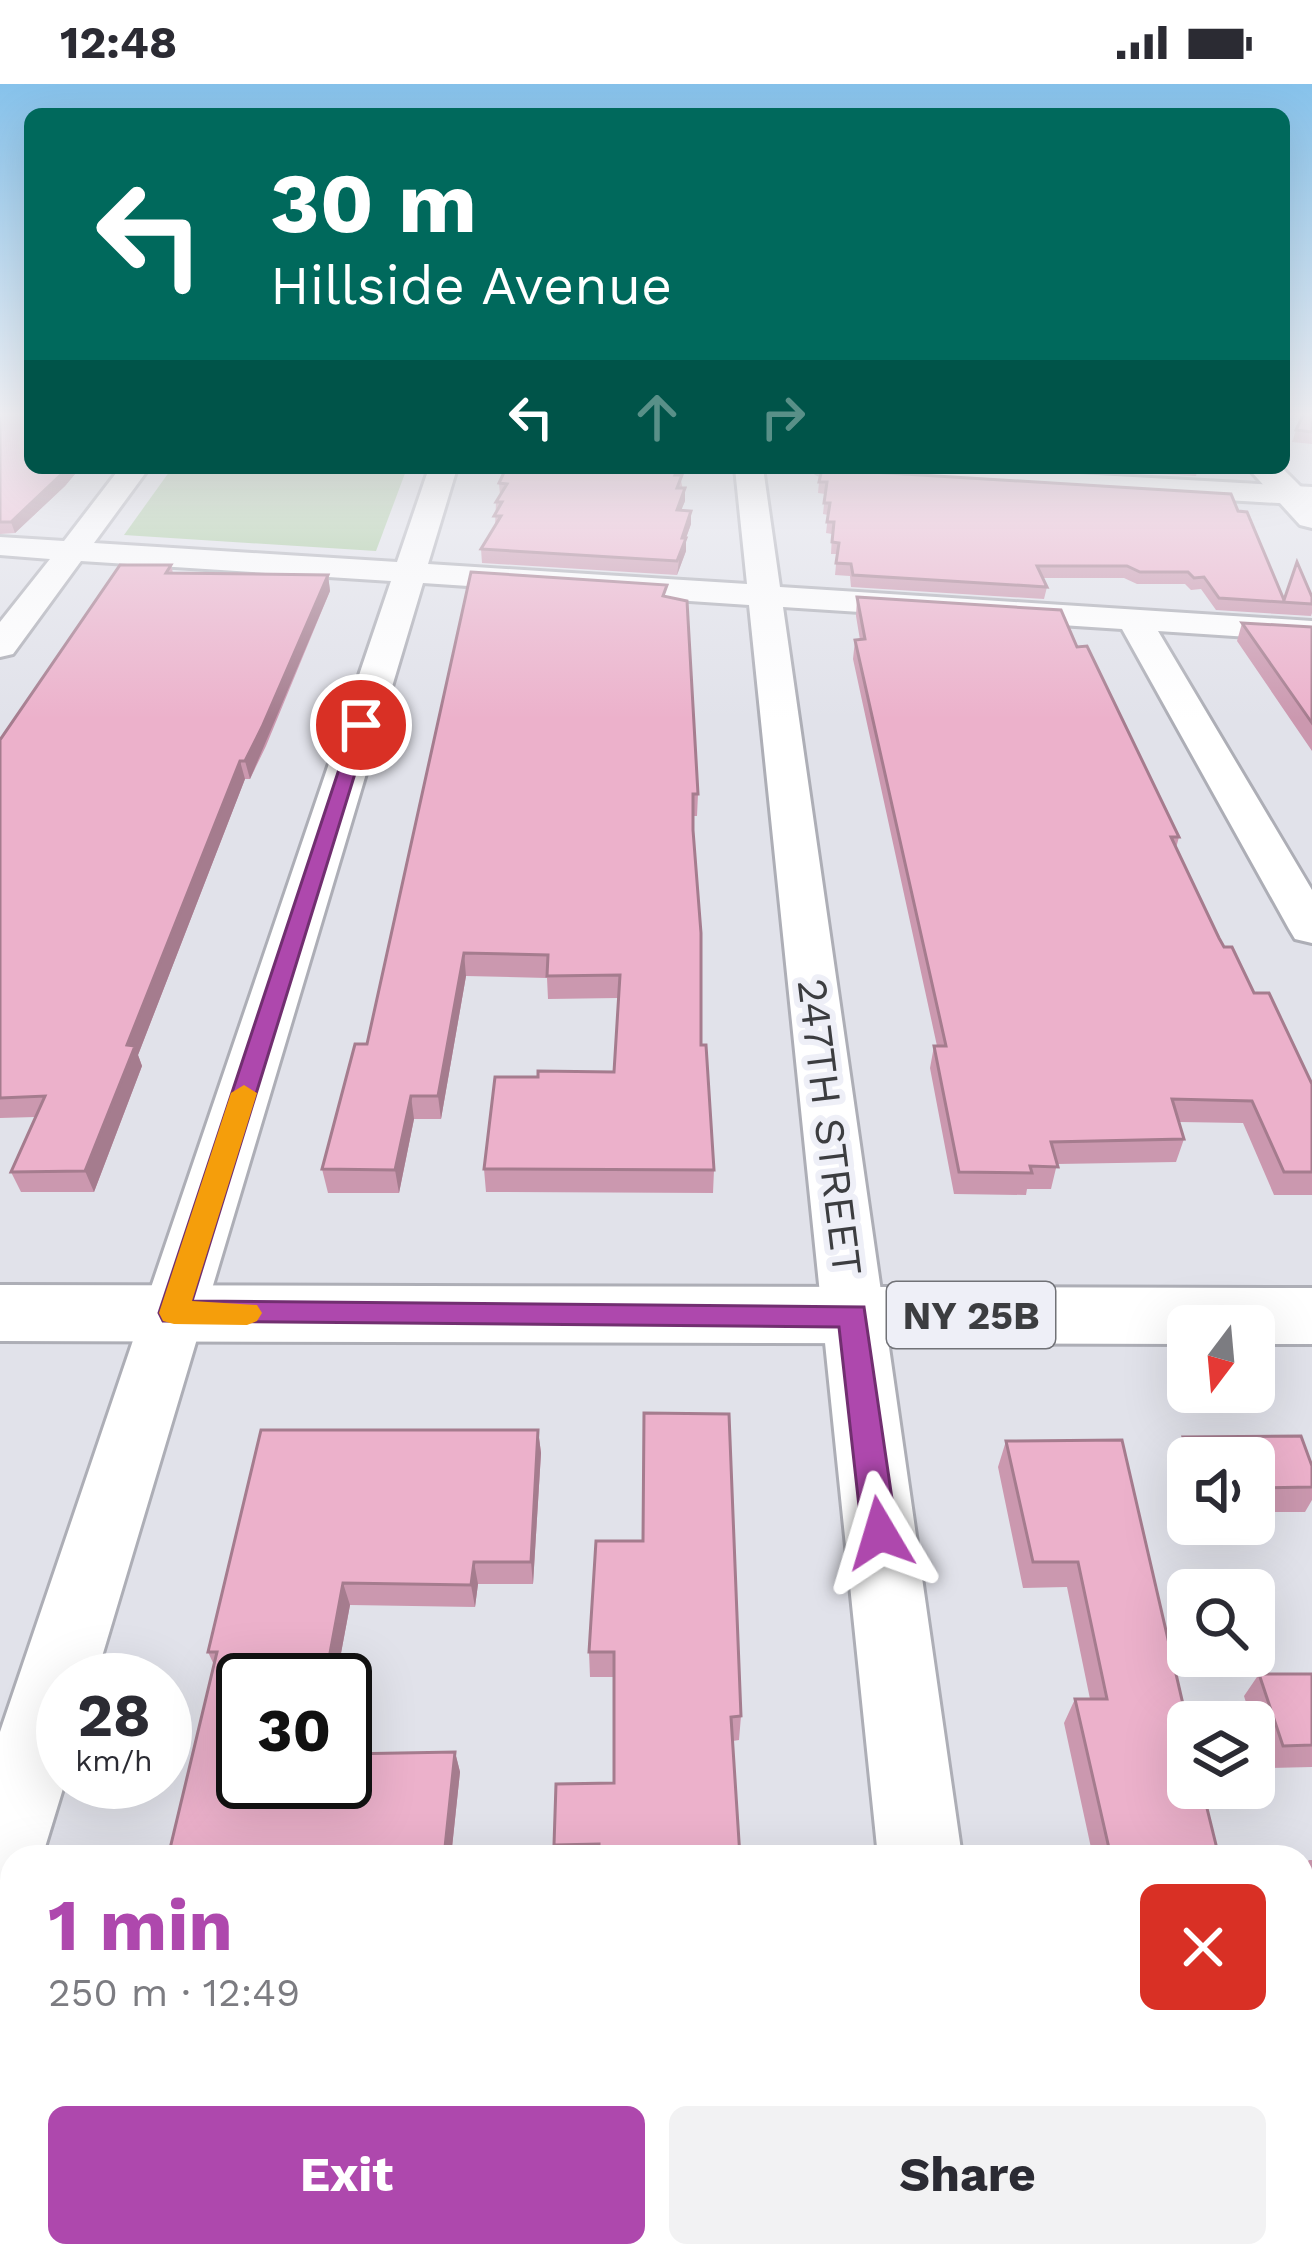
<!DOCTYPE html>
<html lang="en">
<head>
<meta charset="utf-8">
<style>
	body { margin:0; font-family:"Work Sans",sans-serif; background:#f2f2f3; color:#2b2b33; height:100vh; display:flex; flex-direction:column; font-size:45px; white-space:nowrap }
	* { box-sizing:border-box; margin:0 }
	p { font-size:39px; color:#7c7c81 }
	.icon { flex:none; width:66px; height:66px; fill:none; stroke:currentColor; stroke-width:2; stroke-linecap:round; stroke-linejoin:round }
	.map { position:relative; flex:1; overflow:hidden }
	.panel { position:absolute; left:0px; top:1761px; width:1314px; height:423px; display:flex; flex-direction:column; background:#fff; border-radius:36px 36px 0 0; box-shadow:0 12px 48px #0002 }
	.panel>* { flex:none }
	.hud { position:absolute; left:24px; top:24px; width:1266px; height:366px; border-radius:18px; box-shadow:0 12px 48px #0002; background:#00695c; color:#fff; overflow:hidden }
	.needle { width:78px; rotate:196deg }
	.controls { position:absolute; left:1167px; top:1221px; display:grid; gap:24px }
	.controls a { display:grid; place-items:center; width:108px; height:108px; border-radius:18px; background:#fff; box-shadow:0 12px 48px #0002; font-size:60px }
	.speed { position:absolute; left:36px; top:1569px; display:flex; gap:24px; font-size:60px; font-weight:700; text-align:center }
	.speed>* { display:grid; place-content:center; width:156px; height:156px; border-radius:50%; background:#fff; box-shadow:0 12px 48px #0002; line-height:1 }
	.speed small { font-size:30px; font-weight:400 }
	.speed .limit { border:6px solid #111; border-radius:18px; background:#fff; color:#111 }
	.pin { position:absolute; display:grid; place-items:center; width:102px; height:102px; color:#fff; margin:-51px; border:6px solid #fff; border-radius:50%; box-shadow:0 3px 12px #0007 }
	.me { position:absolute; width:132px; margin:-66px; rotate:353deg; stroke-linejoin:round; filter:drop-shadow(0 0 9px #0008) }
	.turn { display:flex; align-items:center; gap:42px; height:252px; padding:0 48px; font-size:54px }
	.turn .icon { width:156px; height:156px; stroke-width:2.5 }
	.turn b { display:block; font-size:84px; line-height:102px }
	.lanes { display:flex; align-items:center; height:114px; padding:0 48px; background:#0003; justify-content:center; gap:60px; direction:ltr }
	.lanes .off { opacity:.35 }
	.round { display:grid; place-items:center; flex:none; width:126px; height:126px; border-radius:18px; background:#f2f2f3 }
	.summary { display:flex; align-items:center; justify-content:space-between; height:204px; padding:0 48px }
	h1 { font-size:72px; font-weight:700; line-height:90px; color:#ae48ad }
	.button { display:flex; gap:24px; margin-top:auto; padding:24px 48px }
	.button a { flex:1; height:138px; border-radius:18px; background:#ae48ad; color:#fff; font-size:48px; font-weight:700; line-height:138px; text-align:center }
	.button a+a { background:#f2f2f3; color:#2b2b33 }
	.status { display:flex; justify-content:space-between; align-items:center; height:84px; padding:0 60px; background:#fff; direction:ltr }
	.status svg { height:33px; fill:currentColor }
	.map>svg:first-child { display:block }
	.green { fill:#a3c799 }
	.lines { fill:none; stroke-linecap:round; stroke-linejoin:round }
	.street-casing { stroke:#adaeb6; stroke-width:6 }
	.secondary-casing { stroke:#adaeb6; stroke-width:6 }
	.primary-casing { stroke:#adaeb6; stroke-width:6 }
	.street { fill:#fff; fill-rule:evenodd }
	.secondary { fill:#fff; fill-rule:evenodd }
	.primary { fill:#fff; fill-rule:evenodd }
	.wall { fill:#cb98af }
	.shaded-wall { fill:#a57c8e }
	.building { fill:#ecb1cb; stroke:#a57c8e; stroke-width:3 }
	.route { fill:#ae48ad; stroke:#712f70; stroke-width:3 }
	.slow { fill:#f59e0b }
	.labels { text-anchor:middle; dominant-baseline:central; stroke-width:12; stroke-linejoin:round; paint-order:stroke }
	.shield { fill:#eeeff7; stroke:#717277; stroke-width:3 }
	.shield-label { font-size:39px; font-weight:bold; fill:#3c3d40 }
	.street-label { font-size:42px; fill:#3c3d40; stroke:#eeeff7 }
</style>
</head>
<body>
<div class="status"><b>12:48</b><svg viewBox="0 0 49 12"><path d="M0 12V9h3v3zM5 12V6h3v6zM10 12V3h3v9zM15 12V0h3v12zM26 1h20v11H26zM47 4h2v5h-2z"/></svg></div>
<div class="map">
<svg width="1312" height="2182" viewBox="0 0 1312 2182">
	<rect width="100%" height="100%" fill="#e1e2ea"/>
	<path class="green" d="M 172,384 L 407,384 L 376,467 L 124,451 Z"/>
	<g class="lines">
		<defs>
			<path id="street" d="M 120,384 L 149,384 L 94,459 L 397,478 L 429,384 L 457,384 L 428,480 L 747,500 L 735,384 L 763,384 L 780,503 L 1312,537 L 1312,557 L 1158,547 L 1312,806 L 1312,859 L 1295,855 L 1289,845 L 1122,545 L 783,523 L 962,1773 L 878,1773 L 749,521 L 423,499 L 95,1596 L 63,1596 L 65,1698 L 42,1773 L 12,1773 L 12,1810 L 0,1815 L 0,1648 L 391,497 L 81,477 L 13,570 L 0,573 L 0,538 L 50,475 L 0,471 L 0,453 L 64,457 Z
				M 809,384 L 972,384 L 1312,403 L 1312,421 L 823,392 Z
				M 918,2172 L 1020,2172 L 1021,2182 L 919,2182 Z"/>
			<path id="secondary" d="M 1248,384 L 1282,384 L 1312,414 L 1312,444 L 1300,441 Z"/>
			<path id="primary" d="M 0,1201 L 1312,1204 L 1312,1260 L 1254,1260 L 1254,1242 L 1188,1242 L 1188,1260 L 0,1257 Z"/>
		</defs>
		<use href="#street" class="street-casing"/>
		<use href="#secondary" class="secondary-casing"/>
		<use href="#primary" class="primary-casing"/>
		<use href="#street" class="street"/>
		<use href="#secondary" class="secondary"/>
		<use href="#primary" class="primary"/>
	</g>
	<path class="wall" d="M 0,329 L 30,384 L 80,384 L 65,402 L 15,449 L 0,450 Z
		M 1312,329 L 1312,360 L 1292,358 L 1296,346 Z
		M 682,384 L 680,391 L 685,417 L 681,426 L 691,440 L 686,454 L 686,467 L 677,491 L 482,479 L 481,465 L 495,442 L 496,418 L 500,411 L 499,399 Z
		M 1053,384 L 1198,384 L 1196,392 Z
		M 819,398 L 1238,427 L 1284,516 L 1312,513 L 1312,529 L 1311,532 L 1216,526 L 1201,505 L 1191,506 L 1185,500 L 1137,500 L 1124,494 L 1042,494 L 1047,503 L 1044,515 L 851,503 L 850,492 L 835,491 L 837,470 L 831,470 L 832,450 L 826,449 L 828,431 L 823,430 L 825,410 L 818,409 Z
		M 171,481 L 173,489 L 328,491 L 330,507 L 266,662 L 250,695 L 245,695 L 138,971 L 142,982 L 94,1108 L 21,1108 L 11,1088 L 35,1033 L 0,1034 L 0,656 Z
		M 667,513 L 698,710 L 697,732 L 693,732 L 701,961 L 714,1086 L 713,1109 L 486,1108 L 484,1085 L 538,993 L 614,988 L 618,914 L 548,915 L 547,894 L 466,892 L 441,1035 L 414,1035 L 399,1109 L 328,1109 L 322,1085 L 367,960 Z
		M 857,513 L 1077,563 L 1179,753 L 1176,764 L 1219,854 L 1312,1000 L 1312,1111 L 1274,1111 L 1243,1039 L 1179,1038 L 1184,1055 L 1176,1078 L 1057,1080 L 1051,1105 L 1027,1105 L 1026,1111 L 954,1110 L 930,984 L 934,962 L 937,962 L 853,575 L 855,556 L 860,556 L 856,532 Z
		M 1242,539 L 1312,543 L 1312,667 L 1237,557 Z
		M 538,1346 L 541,1369 L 533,1500 L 478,1500 L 475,1523 L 350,1521 L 336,1596 L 243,1698 L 455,1668 L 460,1688 L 451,1773 L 168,1773 L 214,1581 L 208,1568 Z
		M 1183,1353 L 1312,1382 L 1312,1416 L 1305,1428 L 1269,1428 L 1255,1455 L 1195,1455 L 1190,1440 L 1254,1440 L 1254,1374 L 1188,1374 L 1188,1433 L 1171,1379 Z
		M 1122,1356 L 1219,1773 L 1093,1773 L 1064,1639 L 1075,1615 L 1090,1615 L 1067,1503 L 1023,1504 L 998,1383 L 1006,1357 Z
		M 596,1457 L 741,1632 L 739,1656 L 733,1657 L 740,1773 L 556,1773 L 554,1761 L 614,1699 L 614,1593 L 590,1593 L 589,1568 Z
		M 1259,1590 L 1312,1590 L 1312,1683 L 1266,1684 L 1254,1644 L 1254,1638 L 1252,1638 L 1244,1612 Z
		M 1309,1776 L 1312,1776 L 1312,1830 L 1302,1798 L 1302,1783 Z
		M 1302,2020 L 1312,2020 L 1312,2163 L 1302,2163 Z"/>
	<path class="shaded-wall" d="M 68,384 L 80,384 L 65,402 L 15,449 L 11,438 Z
		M 685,404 L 685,417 L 676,439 L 677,426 Z
		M 691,427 L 691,440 L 686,454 L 686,467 L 677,491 L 682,454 Z
		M 328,491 L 330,507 L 250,695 L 245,677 Z
		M 240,677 L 245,695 L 138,971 L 142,982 L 94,1108 L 85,1087 L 127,961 Z
		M 464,869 L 466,892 L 441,1035 L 438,1012 Z
		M 411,1012 L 414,1035 L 399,1109 L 395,1086 Z
		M 538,1346 L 541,1369 L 533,1500 L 531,1478 Z
		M 474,1478 L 478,1500 L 475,1523 L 471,1501 Z
		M 343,1499 L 350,1521 L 336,1596 L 325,1596 Z
		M 455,1668 L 460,1688 L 451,1773 L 444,1773 Z
		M 223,2172 L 238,2172 L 236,2182 L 221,2182 Z"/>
	<path class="building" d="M 0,329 L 30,329 L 30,384 L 68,384 L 11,438 L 0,438 Z
		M 1304,329 L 1312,329 L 1312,348 L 1296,346 Z
		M 506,384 L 678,384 L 675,391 L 682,391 L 677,404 L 685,404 L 677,426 L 691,427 L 682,454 L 686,454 L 677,477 L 481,465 L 501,432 L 494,432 L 502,418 L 496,418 L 507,400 L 499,399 Z
		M 822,385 L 1231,410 L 1238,427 L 1247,428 L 1284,516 L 1297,478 L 1312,513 L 1312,520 L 1219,514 L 1204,493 L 1194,494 L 1188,488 L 1140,488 L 1127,482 L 1037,482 L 1047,503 L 853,491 L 851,480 L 836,479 L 839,459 L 832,458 L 834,438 L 827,438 L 830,419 L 824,419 L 827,398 L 819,398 Z
		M 120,481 L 171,481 L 166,489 L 328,491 L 262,643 L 245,677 L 240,677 L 127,961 L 135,962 L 85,1087 L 11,1088 L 45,1012 L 0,1014 L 0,656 Z
		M 471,488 L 667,501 L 663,512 L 687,517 L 698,710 L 693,710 L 693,746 L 701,849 L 701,961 L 706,961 L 714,1086 L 484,1085 L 495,993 L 538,993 L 538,987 L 614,988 L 620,891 L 547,892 L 548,871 L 464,869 L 438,1012 L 411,1012 L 395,1086 L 322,1085 L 355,960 L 367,960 Z
		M 857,513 L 1061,526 L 1077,563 L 1087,562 L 1179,753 L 1171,753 L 1219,854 L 1224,863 L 1232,863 L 1254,909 L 1269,909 L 1312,1000 L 1312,1088 L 1284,1088 L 1252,1017 L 1172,1015 L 1184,1055 L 1051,1058 L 1058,1083 L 1030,1082 L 1032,1089 L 959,1088 L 934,962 L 946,962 L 855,556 L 865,555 Z
		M 1242,539 L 1312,543 L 1312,639 Z
		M 644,1329 L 729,1330 L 741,1632 L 731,1633 L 740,1773 L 599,1773 L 599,1760 L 554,1761 L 556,1700 L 614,1699 L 614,1568 L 589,1568 L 596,1457 L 643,1457 Z
		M 261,1346 L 538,1346 L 531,1478 L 474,1478 L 471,1501 L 343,1499 L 325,1596 L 243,1596 L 243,1698 L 345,1698 L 345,1670 L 455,1668 L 444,1773 L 168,1773 L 217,1568 L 208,1568 Z
		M 1301,1352 L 1312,1382 L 1312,1403 L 1260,1404 L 1270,1430 L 1254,1430 L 1254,1374 L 1189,1374 L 1183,1353 Z
		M 1122,1356 L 1188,1642 L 1188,1704 L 1202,1704 L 1219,1773 L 1111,1773 L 1075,1615 L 1107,1615 L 1078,1478 L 1033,1478 L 1006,1357 Z
		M 1259,1590 L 1312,1590 L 1312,1661 L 1283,1662 Z
		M 1302,2020 L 1312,2020 L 1312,2151 L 1302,2151 Z
		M 73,2172 L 223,2172 L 221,2182 L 71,2182 Z
		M 612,2172 L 765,2172 L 765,2182 L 612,2182 Z"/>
	<linearGradient id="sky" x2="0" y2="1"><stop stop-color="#86c2eb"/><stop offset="0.52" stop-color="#f2f2f6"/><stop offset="1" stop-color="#f2f2f6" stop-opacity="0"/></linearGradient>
	<rect width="1312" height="635" fill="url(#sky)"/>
	<path class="route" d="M 355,637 L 370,641 L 192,1217 L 864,1223 L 897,1449 L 892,1460 L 880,1465 L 867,1460 L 862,1449 L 839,1243 L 163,1237 L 159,1229 Z"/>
	<path class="slow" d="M 244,1001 L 257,1009 L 192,1217 L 257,1221 L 262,1229 L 257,1237 L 247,1241 L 174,1240 L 163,1237 L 159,1229 L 231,1009 Z"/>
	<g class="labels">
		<rect class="shield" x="887" y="1198" width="168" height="66" rx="9"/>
		<g class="shield-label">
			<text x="971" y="1231">NY 25B</text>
		</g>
		<g class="street-label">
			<text transform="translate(830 1043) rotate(83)">247TH STREET</text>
		</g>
	</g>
</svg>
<div class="controls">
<a><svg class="needle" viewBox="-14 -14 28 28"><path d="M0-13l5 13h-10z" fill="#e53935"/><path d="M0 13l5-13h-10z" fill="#7c7c81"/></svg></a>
<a><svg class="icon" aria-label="sound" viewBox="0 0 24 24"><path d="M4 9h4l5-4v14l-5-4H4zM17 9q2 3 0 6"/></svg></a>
<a><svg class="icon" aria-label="search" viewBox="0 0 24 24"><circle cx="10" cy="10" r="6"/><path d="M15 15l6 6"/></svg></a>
<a><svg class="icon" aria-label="layers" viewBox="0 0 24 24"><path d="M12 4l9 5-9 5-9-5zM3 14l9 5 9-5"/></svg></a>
</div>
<div class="speed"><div>28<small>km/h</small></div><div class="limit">30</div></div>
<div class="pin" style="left:361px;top:641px;background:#d93025"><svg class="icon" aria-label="arrive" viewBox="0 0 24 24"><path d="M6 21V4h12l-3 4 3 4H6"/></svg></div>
<svg class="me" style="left:880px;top:1449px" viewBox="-20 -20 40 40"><path d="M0-17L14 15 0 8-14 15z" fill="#ae48ad" stroke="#fff" stroke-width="4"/></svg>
<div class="hud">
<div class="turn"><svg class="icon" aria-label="left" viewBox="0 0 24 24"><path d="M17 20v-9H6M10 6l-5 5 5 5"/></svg><div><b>30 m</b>Hillside Avenue</div></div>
<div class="lanes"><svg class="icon" aria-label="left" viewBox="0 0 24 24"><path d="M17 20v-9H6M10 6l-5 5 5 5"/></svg><svg class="icon off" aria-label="ahead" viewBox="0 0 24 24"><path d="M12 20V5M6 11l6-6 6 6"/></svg><svg class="icon off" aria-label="right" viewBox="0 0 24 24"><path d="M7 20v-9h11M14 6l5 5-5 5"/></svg></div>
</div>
<section class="panel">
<div class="summary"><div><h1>1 min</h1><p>250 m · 12:49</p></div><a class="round" style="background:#d93025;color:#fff"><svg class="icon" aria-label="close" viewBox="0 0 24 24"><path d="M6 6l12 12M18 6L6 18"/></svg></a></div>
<div class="button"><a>Exit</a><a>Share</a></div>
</section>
</div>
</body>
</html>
